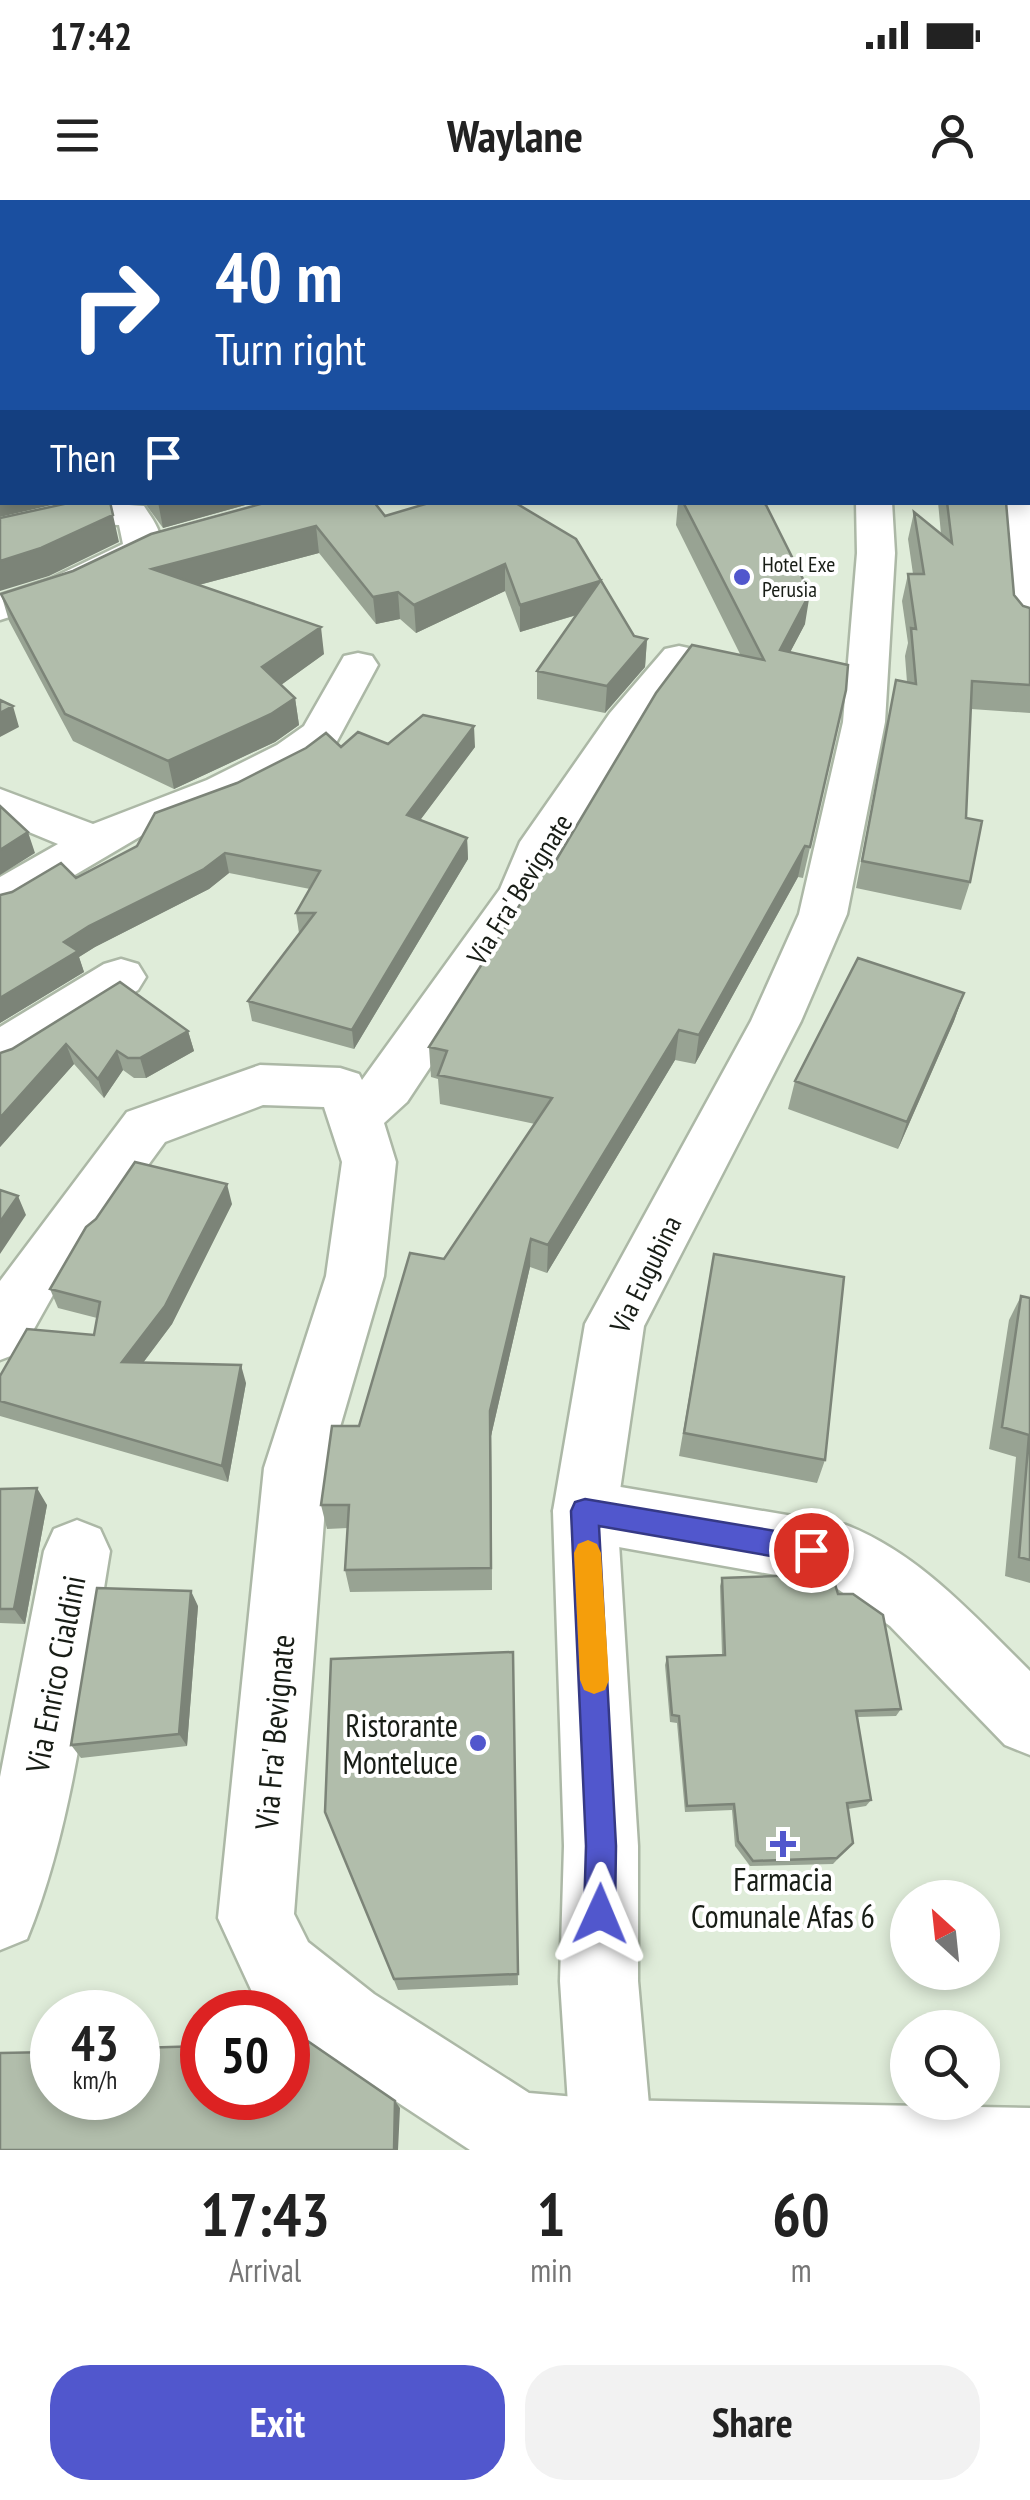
<!DOCTYPE html>
<html lang="en">
<head>
<meta charset="utf-8">
<style>
	body { margin:0; font-family:"PT Sans Narrow",sans-serif; background:#f2f2f2; color:#222; height:100vh; display:flex; flex-direction:column; font-size:38px; white-space:nowrap }
	* { box-sizing:border-box; margin:0 }
	p { font-size:32px; color:#767676 }
	.icon { flex:none; width:55px; height:55px; fill:none; stroke:currentColor; stroke-width:2; stroke-linecap:round; stroke-linejoin:round }
	.map { position:relative; height:1950px; overflow:hidden }
	.details { display:flex; flex-direction:column; background:#fff; flex:1 }
	.details>* { flex:none }
	.top-card { position:absolute; left:0px; top:0px; width:1030px; height:305px; box-shadow:0 5px 15px #0003; background:#1a4fa0; color:#fff; overflow:hidden }
	.needle { width:65px; rotate:333deg }
	.tools { position:absolute; left:890px; top:1680px; display:grid; gap:20px }
	.tools a { display:grid; place-items:center; width:110px; height:110px; border-radius:50%; background:#fff; box-shadow:0 5px 15px #0003; font-size:50px }
	.speed { position:absolute; left:30px; top:1790px; display:flex; gap:20px; font-size:50px; font-weight:700; text-align:center }
	.speed>* { display:grid; place-content:center; width:130px; height:130px; border-radius:50%; background:#fff; box-shadow:0 5px 15px #0003; line-height:1 }
	.speed small { font-size:25px; font-weight:400 }
	.speed .limit { border:15px solid #d22; background:#fff; color:#111 }
	.pin { position:absolute; display:grid; place-items:center; width:85px; height:85px; color:#fff; margin:-42px; border:5px solid #fff; border-radius:50%; box-shadow:0 2px 10px #0007 }
	.me { position:absolute; width:110px; margin:-55px; rotate:1deg; stroke-linejoin:round; filter:drop-shadow(0 0 8px #0008) }
	.turn { display:flex; align-items:center; gap:35px; height:210px; padding:0 50px; font-size:45px }
	.turn .icon { width:130px; height:130px; stroke-width:2.5 }
	.turn b { display:block; font-size:70px; line-height:85px }
	.then { display:flex; align-items:center; height:95px; padding:0 50px; background:#0003; gap:20px; font-size:38px }
	.eta { display:flex; justify-content:space-evenly; align-items:center; height:170px; text-align:center }
	.eta b { font-size:60px; font-weight:700; line-height:70px }
	.button { display:flex; gap:20px; margin-top:auto; padding:20px 50px }
	.button a { flex:1; height:115px; border-radius:40px; background:#5157cd; color:#fff; font-size:40px; font-weight:700; line-height:115px; text-align:center }
	.button a+a { background:#f2f2f2; color:#222 }
	.status { display:flex; justify-content:space-between; align-items:center; height:70px; padding:0 50px; background:#fff; direction:ltr }
	.status svg { height:28px; fill:currentColor }
	header { display:flex; justify-content:space-between; align-items:center; height:130px; padding:0 50px; background:#fff; font-size:45px; font-weight:700 }
	.map>svg:first-child { display:block }
	.lines { fill:none; stroke-linecap:round; stroke-linejoin:round }
	.minor-casing { stroke:#acb8a6; stroke-width:5 }
	.major-casing { stroke:#acb8a6; stroke-width:5 }
	.minor { fill:#fff; fill-rule:evenodd }
	.major { fill:#fff; fill-rule:evenodd }
	.wall { fill:#98a393 }
	.shaded-wall { fill:#7c8478 }
	.building { fill:#b1bdab; stroke:#7c8478; stroke-width:2.5 }
	.route { fill:#5157cd; stroke:#353985; stroke-width:2.5 }
	.slow { fill:#f59e0b }
	.poi-dot { fill:#5157cd; stroke:#fff; stroke-width:4 }
	.labels { text-anchor:middle; dominant-baseline:central; stroke-width:8; stroke-linejoin:round; paint-order:stroke }
	.far-poi-label { font-size:22px; fill:#181d16; stroke:#fff; text-anchor:start }
	.street-label { font-size:28px; fill:#181d16; stroke:#fff }
	.near-street-label { font-size:32px; fill:#181d16; stroke:#fff }
	.near-poi-label { font-size:32px; fill:#181d16; stroke:#fff; text-anchor:end }
</style>
</head>
<body>
<div class="status"><b>17:42</b><svg viewBox="0 0 49 12"><path d="M0 12V9h3v3zM5 12V6h3v6zM10 12V3h3v9zM15 12V0h3v12zM26 1h20v11H26zM47 4h2v5h-2z"/></svg></div>
<header><svg class="icon" aria-label="menu" viewBox="0 0 24 24"><path d="M4 6h16M4 12h16M4 18h16"/></svg>Waylane<svg class="icon" aria-label="person" viewBox="0 0 24 24"><circle cx="12" cy="8" r="4"/><path d="M4 21q1-7 8-7t8 7"/></svg></header>
<div class="map">
<svg width="1030" height="1950" viewBox="0 0 1030 1950">
	<rect width="100%" height="100%" fill="#dfecd9"/>
	<g class="lines">
		<defs>
			<path id="minor" d="M 660,0 L 693,0 L 694,2 L 662,2 Z
				M 1028,293 L 1030,294 L 1030,434 L 1016,430 L 1010,422 L 1000,302 L 1028,302 Z
				M 84,302 L 144,306 C 155,323 168,338 155,357 L 78,395 L 0,420 L 0,395 L 50,379 L 123,344 L 119,325 L 86,324 L 0,343 L 0,321 Z
				M 679,446 L 693,449 L 699,458 L 640,531 L 559,654 L 539,703 L 407,902 L 384,923 L 396,962 L 384,1076 L 328,1268 L 294,1714 L 308,1742 L 374,1794 L 529,1893 L 611,1900 L 1030,1908 L 1030,1950 L 470,1950 L 318,1850 L 288,1824 L 288,1812 L 273,1812 L 254,1796 L 218,1718 L 264,1268 L 326,1076 L 342,962 L 324,907 L 263,905 L 165,942 L 53,1095 L 21,1152 L 0,1160 L 0,1081 L 127,912 L 260,865 L 340,868 L 359,874 L 362,880 L 500,689 L 520,642 L 610,513 L 665,449 Z
				M 358,453 L 372,456 L 378,465 L 336,543 L 307,565 L 239,600 L 141,636 L 17,709 L 0,714 L 0,677 L 58,644 L 0,620 L 0,589 L 93,624 L 207,580 L 277,545 L 304,526 L 344,456 Z
				M 121,759 L 138,764 L 146,777 L 138,790 L 18,866 L 0,871 L 0,827 L 104,764 Z
				M 585,1281 L 846,1325 C 920,1354 974,1416 1030,1471 L 1030,1555 L 1005,1545 L 890,1426 L 832,1385 L 585,1341 L 562,1332 L 553,1311 L 562,1290 Z
				M 77,1320 L 100,1329 L 110,1351 C 89,1476 75,1622 27,1739 L 0,1750 L 0,1577 L 44,1351 L 54,1329 Z"/>
			<path id="major" d="M 856,302 L 892,302 L 895,353 L 885,522 L 847,714 L 801,821 L 644,1126 L 617,1311 L 638,1646 L 638,1781 L 653,1950 L 571,1950 L 560,1781 L 564,1646 L 553,1311 L 585,1124 L 751,821 L 799,714 L 843,522 L 857,353 Z"/>
		</defs>
		<use href="#minor" class="minor-casing"/>
		<use href="#major" class="major-casing"/>
		<use href="#minor" class="minor"/>
		<use href="#major" class="major"/>
	</g>
	<path class="wall" d="M 708,0 L 1030,0 L 1030,291 L 1028,290 L 1028,2 L 709,2 Z
		M 144,302 L 256,302 L 163,328 Z
		M 268,302 L 385,316 L 432,302 L 634,436 L 647,439 L 645,467 L 605,513 L 537,499 L 537,471 L 577,415 L 520,432 L 505,391 L 416,433 L 400,419 L 376,424 L 319,353 L 199,385 L 324,454 L 281,485 L 295,498 L 299,525 L 275,542 L 174,589 L 73,541 L 9,421 L 1,394 L 73,371 Z
		M 678,302 L 763,302 L 805,424 L 790,452 L 839,521 L 803,678 L 798,677 L 695,864 L 675,860 L 547,1073 L 530,1067 L 491,1236 L 492,1390 L 350,1392 L 345,1370 L 348,1328 L 327,1329 L 321,1305 L 359,1226 L 444,1059 L 535,924 L 440,904 L 438,879 L 431,877 L 429,847 L 555,662 L 741,456 L 676,325 Z
		M 938,302 L 1006,302 L 1014,395 L 1023,406 L 1030,408 L 1030,513 L 971,509 L 966,618 L 970,682 L 961,710 L 856,688 L 896,480 L 907,482 L 905,456 L 908,443 L 902,401 L 908,374 L 913,374 L 908,339 L 914,312 L 941,334 Z
		M 388,544 L 475,547 L 420,620 L 467,638 L 468,659 L 354,849 L 252,821 L 248,801 L 299,733 L 296,713 L 310,689 L 229,673 L 209,689 L 95,747 L 79,757 L 84,772 L 0,823 L 0,695 L 76,678 L 341,547 Z
		M 964,793 L 954,821 L 898,949 L 788,909 L 795,881 Z
		M 188,831 L 194,851 L 146,878 L 134,878 L 123,870 L 104,898 L 74,864 L 0,947 L 0,853 Z
		M 232,1004 L 172,1124 L 143,1163 L 246,1183 L 228,1282 L 0,1216 L 0,1176 L 94,1135 L 97,1118 L 58,1108 L 50,1089 Z
		M 709,1080 L 825,1260 L 817,1283 L 679,1256 Z
		M 1021,1096 L 1030,1098 L 1030,1383 L 1005,1376 L 1016,1257 L 989,1249 L 1009,1120 Z
		M 0,1289 L 47,1305 L 25,1424 L 0,1423 Z
		M 722,1378 L 838,1394 L 901,1509 L 896,1516 L 857,1517 L 871,1600 L 866,1606 L 848,1609 L 853,1643 L 833,1664 L 750,1666 L 735,1646 L 732,1610 L 685,1612 L 677,1523 L 670,1522 L 665,1465 L 667,1457 L 722,1455 L 720,1386 Z
		M 198,1406 L 187,1546 L 81,1558 L 71,1545 Z
		M 513,1452 L 518,1785 L 398,1790 L 325,1612 Z"/>
	<path class="shaded-wall" d="M 226,0 L 320,0 L 307,2 L 226,2 Z
		M 2,288 L 2,302 L 65,302 L 0,317 L 0,289 Z
		M 158,302 L 256,302 L 163,328 Z
		M 113,315 L 119,342 L 49,376 L 0,391 L 0,361 Z
		M 316,326 L 319,353 L 157,396 L 152,369 Z
		M 505,364 L 505,391 L 416,433 L 414,405 Z
		M 600,381 L 599,408 L 520,432 L 520,405 Z
		M 398,392 L 400,419 L 376,424 L 373,397 Z
		M 810,393 L 805,424 L 775,481 L 780,450 Z
		M 321,427 L 324,454 L 267,495 L 262,467 Z
		M 647,439 L 645,467 L 605,513 L 607,486 Z
		M 295,498 L 299,525 L 275,542 L 174,589 L 168,561 Z
		M 13,506 L 19,527 L 0,537 L 0,513 Z
		M 474,526 L 475,547 L 409,635 L 407,615 Z
		M 28,632 L 35,653 L 0,675 L 0,650 Z
		M 467,638 L 468,659 L 354,849 L 352,830 Z
		M 805,646 L 798,677 L 695,864 L 699,835 Z
		M 225,653 L 229,673 L 209,689 L 95,747 L 79,757 L 84,772 L 0,823 L 0,798 L 64,742 L 89,726 Z
		M 964,793 L 954,821 L 898,949 L 907,922 Z
		M 679,830 L 675,860 L 547,1073 L 548,1045 Z
		M 188,831 L 194,851 L 146,878 L 140,858 Z
		M 66,844 L 74,864 L 0,947 L 0,918 Z
		M 117,851 L 123,870 L 104,898 L 98,879 Z
		M 227,984 L 232,1004 L 172,1124 L 130,1180 L 122,1162 Z
		M 18,996 L 26,1015 L 0,1054 L 0,1022 Z
		M 531,1039 L 530,1067 L 491,1236 L 492,1390 L 490,1211 Z
		M 241,1165 L 246,1183 L 228,1282 L 222,1266 Z
		M 37,1288 L 47,1305 L 25,1424 L 14,1409 Z
		M 191,1391 L 198,1406 L 187,1546 L 179,1534 Z
		M 395,1901 L 400,1908 L 398,1950 L 394,1950 Z"/>
	<path class="building" d="M 0,0 L 226,0 L 226,2 L 2,2 L 2,288 L 0,289 Z
		M 355,0 L 662,0 L 666,2 L 353,2 Z
		M 720,0 L 1030,0 L 1030,272 L 1028,272 L 1028,2 L 722,2 Z
		M 73,302 L 110,302 L 113,315 L 41,348 L 0,361 L 0,318 Z
		M 268,302 L 374,302 L 385,316 L 432,302 L 514,302 L 576,339 L 634,436 L 647,439 L 607,486 L 537,471 L 600,381 L 520,405 L 505,364 L 414,405 L 398,392 L 373,397 L 316,326 L 152,369 L 321,427 L 262,467 L 295,498 L 271,514 L 168,561 L 65,514 L 1,394 L 73,371 L 151,334 Z
		M 683,302 L 763,302 L 766,305 L 810,393 L 780,450 L 848,465 L 846,490 L 810,647 L 805,646 L 699,835 L 679,830 L 548,1045 L 531,1039 L 490,1211 L 491,1368 L 345,1370 L 349,1305 L 321,1305 L 332,1226 L 359,1226 L 410,1053 L 444,1059 L 552,898 L 438,875 L 447,851 L 429,847 L 549,659 L 555,662 L 656,493 L 692,445 L 764,460 Z
		M 947,302 L 1006,302 L 1014,395 L 1023,406 L 1030,408 L 1030,485 L 972,481 L 966,618 L 982,621 L 970,682 L 862,661 L 896,480 L 916,484 L 911,428 L 916,429 L 908,374 L 924,374 L 914,312 L 952,343 Z
		M 0,500 L 13,506 L 0,513 Z
		M 423,515 L 474,526 L 407,615 L 467,638 L 352,830 L 248,801 L 315,713 L 296,713 L 320,671 L 225,653 L 204,669 L 89,726 L 64,742 L 78,751 L 0,798 L 0,695 L 12,692 L 61,663 L 76,678 L 137,646 L 155,613 L 237,583 L 306,548 L 326,533 L 341,547 L 358,532 L 388,544 Z
		M 0,606 L 28,632 L 0,650 Z
		M 858,758 L 964,793 L 907,922 L 795,881 Z
		M 120,782 L 188,831 L 140,858 L 128,858 L 117,851 L 98,879 L 66,844 L 0,918 L 0,853 L 12,849 Z
		M 135,962 L 227,984 L 165,1106 L 122,1162 L 241,1165 L 222,1266 L 0,1201 L 0,1176 L 27,1129 L 94,1135 L 100,1102 L 50,1089 L 86,1027 L 96,1019 Z
		M 0,990 L 18,996 L 0,1022 Z
		M 714,1054 L 844,1077 L 825,1260 L 684,1233 Z
		M 1021,1096 L 1030,1098 L 1030,1360 L 1019,1357 L 1029,1235 L 1002,1227 Z
		M 37,1288 L 14,1409 L 0,1409 L 0,1289 Z
		M 804,1375 L 834,1381 L 838,1394 L 853,1394 L 883,1415 L 901,1509 L 856,1511 L 871,1600 L 847,1603 L 853,1643 L 837,1658 L 753,1661 L 738,1641 L 734,1604 L 687,1606 L 679,1516 L 672,1515 L 667,1457 L 725,1455 L 722,1378 Z
		M 97,1388 L 191,1391 L 179,1534 L 71,1545 Z
		M 513,1452 L 518,1774 L 394,1779 L 325,1612 L 331,1459 Z
		M 293,1831 L 395,1901 L 394,1950 L 0,1950 L 0,1853 L 52,1852 L 52,1898 L 138,1898 L 138,1848 L 202,1846 L 202,1898 L 288,1898 L 288,1840 Z"/>
	<path class="route" d="M 585,1299 L 811,1337 L 820,1341 L 824,1350 L 820,1359 L 811,1363 L 599,1326 L 616,1646 L 615,1714 L 611,1725 L 600,1729 L 589,1725 L 584,1714 L 586,1646 L 571,1311 L 575,1302 Z"/>
	<path class="slow" d="M 588,1340 L 597,1344 L 601,1353 L 609,1480 L 605,1490 L 594,1494 L 584,1490 L 580,1480 L 574,1353 L 578,1344 Z"/>
	<g class="poi-dot">
		<circle cx="742" cy="377" r="10"/>
		<circle cx="478" cy="1543" r="10"/>
		<path d="M778 1629h10v10h10v10h-10v10h-10v-10h-10v-10h10z"/>
	</g>
	<g class="labels">
		<g class="far-poi-label">
			<text x="762" y="364">Hotel Exe<tspan x="762" dy="25">Perusia</tspan></text>
		</g>
		<g class="street-label">
			<text transform="translate(519 689) rotate(-58)">Via Fra' Bevignate</text>
			<text transform="translate(645 1074) rotate(-64)">Via Eugubina</text>
		</g>
		<g class="near-street-label">
			<text transform="translate(55 1474) rotate(-79)">Via Enrico Cialdini</text>
			<text transform="translate(274 1532) rotate(-85)">Via Fra' Bevignate</text>
		</g>
		<g class="near-poi-label">
			<text x="458" y="1525">Ristorante<tspan x="458" dy="37">Monteluce</tspan></text>
			<text x="783" y="1679" text-anchor="middle">Farmacia<tspan x="783" dy="37">Comunale Afas 6</tspan></text>
		</g>
	</g>
</svg>
<div class="tools">
<a><svg class="needle" viewBox="-14 -14 28 28"><path d="M0-13l5 13h-10z" fill="#e53935"/><path d="M0 13l5-13h-10z" fill="#767676"/></svg></a>
<a><svg class="icon" aria-label="search" viewBox="0 0 24 24"><circle cx="10" cy="10" r="6"/><path d="M15 15l6 6"/></svg></a>
</div>
<div class="speed"><div>43<small>km/h</small></div><div class="limit">50</div></div>
<div class="pin" style="left:811px;top:1350px;background:#d93025"><svg class="icon" aria-label="arrive" viewBox="0 0 24 24"><path d="M6 21V4h12l-3 4 3 4H6"/></svg></div>
<svg class="me" style="left:600px;top:1714px" viewBox="-20 -20 40 40"><path d="M0-17L14 15 0 8-14 15z" fill="#5157cd" stroke="#fff" stroke-width="4"/></svg>
<div class="top-card">
<div class="turn"><svg class="icon" aria-label="right" viewBox="0 0 24 24"><path d="M7 20v-9h11M14 6l5 5-5 5"/></svg><div><b>40 m</b>Turn right</div></div>
<div class="then">Then<svg class="icon" aria-label="arrive" viewBox="0 0 24 24"><path d="M6 21V4h12l-3 4 3 4H6"/></svg></div>
</div>
</div>
<section class="details">
<div class="eta">
<div><b>17:43</b><p>Arrival</p></div>
<div><b>1</b><p>min</p></div>
<div><b>60</b><p>m</p></div>
</div>
<div class="button"><a>Exit</a><a>Share</a></div>
</section>
</body>
</html>
